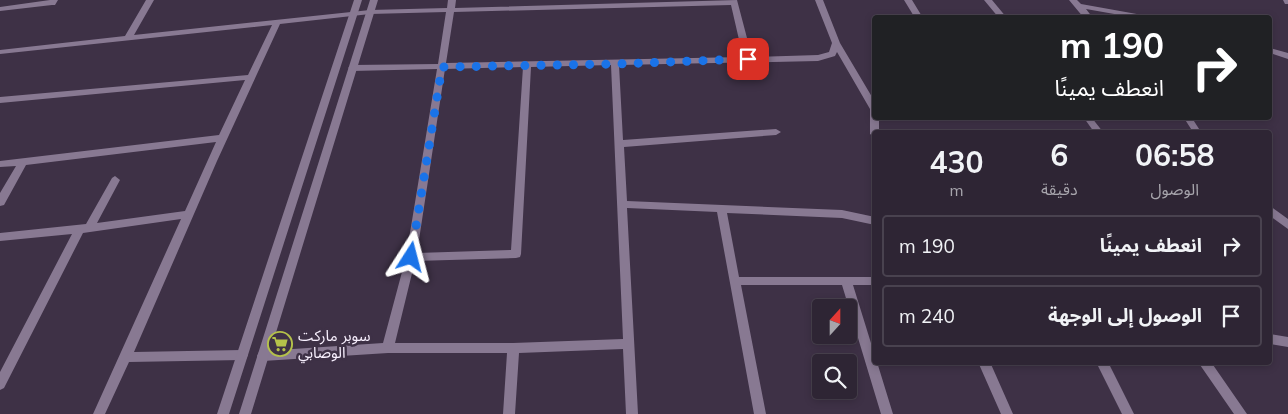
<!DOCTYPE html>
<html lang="ar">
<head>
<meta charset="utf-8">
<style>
	body { margin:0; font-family:Mulish,"Noto Sans Arabic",sans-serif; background:#3a3140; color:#f1f3f6; direction:rtl; height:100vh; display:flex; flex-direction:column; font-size:19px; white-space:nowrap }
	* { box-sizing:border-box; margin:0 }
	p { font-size:16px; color:#a7a5ac }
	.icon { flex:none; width:28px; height:28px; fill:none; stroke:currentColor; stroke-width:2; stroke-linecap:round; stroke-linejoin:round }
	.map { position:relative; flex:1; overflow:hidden; direction:ltr }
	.details { position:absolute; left:872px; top:130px; width:400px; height:235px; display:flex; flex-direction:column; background:#2e2534; border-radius:5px; box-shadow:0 2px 8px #0003,0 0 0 1px #49424f; direction:rtl }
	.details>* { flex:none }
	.guide { position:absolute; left:872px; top:15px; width:400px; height:105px; border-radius:5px; box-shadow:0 2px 8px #0003,0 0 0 1px #49424f; direction:rtl; background:#202124; color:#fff; overflow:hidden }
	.needle { width:32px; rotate:21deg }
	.controls { position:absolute; left:812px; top:299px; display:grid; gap:10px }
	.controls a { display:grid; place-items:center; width:45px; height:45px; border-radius:5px; background:#2e2534; box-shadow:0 2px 8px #0003,0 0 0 1px #49424f; font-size:25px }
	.pin { position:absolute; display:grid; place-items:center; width:42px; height:42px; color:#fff; margin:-21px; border-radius:10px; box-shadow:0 2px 8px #0006 }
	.me { position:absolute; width:55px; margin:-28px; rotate:9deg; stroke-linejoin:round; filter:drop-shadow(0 0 4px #0008) }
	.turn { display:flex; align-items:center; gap:18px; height:105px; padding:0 25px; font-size:22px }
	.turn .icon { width:65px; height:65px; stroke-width:2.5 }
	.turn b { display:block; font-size:35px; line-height:42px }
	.eta { display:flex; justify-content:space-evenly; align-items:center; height:85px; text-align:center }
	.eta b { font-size:30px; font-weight:700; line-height:35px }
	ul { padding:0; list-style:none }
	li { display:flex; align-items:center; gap:15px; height:62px; margin:0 10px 8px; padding:0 15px; border:2px solid #49424f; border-radius:5px }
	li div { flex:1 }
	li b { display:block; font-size:19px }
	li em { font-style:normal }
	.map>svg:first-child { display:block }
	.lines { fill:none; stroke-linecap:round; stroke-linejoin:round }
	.minor { fill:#887992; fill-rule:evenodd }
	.tertiary { fill:#887992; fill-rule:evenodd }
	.route { stroke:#1a73e8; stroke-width:9; stroke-dasharray:0 16.2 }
	.labels { text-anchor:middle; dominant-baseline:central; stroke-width:5; stroke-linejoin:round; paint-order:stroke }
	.poi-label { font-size:15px; fill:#f9f1ff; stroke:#3e3146; text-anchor:start }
</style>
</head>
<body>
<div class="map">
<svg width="1288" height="414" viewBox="0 0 1288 414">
	<rect width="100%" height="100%" fill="#3e3146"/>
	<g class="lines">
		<path class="minor" d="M 50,0 L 58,0 L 55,5 L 52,5 L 0,11 L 0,7 Z
			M 146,0 L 154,0 L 134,35 L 370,10 L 447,8 L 448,0 L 456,0 L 455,8 L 737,0 L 752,57 L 818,55 L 829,52 L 832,43 L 815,0 L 823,0 L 840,43 L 875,102 L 875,118 L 879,118 L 879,132 L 875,132 L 875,137 L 870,134 L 870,109 L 837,52 L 835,56 L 818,61 L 619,65 L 623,140 L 776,129 L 781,132 L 776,135 L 624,147 L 627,201 L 842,210 L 875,217 L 875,225 L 842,218 L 727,213 L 739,277 L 875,277 L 875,285 L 853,285 L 875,356 L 875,362 L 877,362 L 893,414 L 881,414 L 842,285 L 741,285 L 766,414 L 754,414 L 717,212 L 627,208 L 638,414 L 626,414 L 623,349 L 519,353 L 515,414 L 503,414 L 507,353 L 388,353 L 263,361 L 259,360 L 257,356 L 259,352 L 263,351 L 383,343 L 406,257 L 437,69 L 352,71 L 348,68 L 352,65 L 438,64 L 446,12 L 370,14 L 280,24 L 217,161 L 134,352 L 242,350 L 246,351 L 248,355 L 246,359 L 242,360 L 129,362 L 105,414 L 93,414 L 181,219 L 83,233 L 4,388 L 0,390 L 0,372 L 72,234 L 0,241 L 0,233 L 86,224 L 112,178 L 115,176 L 120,180 L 97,223 L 185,211 L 216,142 L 26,165 L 4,205 L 0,206 L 0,193 L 16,166 L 0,167 L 0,161 L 219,135 L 245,80 L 0,103 L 0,97 L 248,75 L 272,25 L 0,54 L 0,50 L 125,36 ZM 731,5 L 743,57 L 446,63 L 454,12 ZM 611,65 L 623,339 L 513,343 L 395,343 L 415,261 L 516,258 L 520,257 L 521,254 L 531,67 ZM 523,67 L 511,250 L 417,253 L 445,69 Z
			M 904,0 L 912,0 L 923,18 L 915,18 Z
			M 984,0 L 992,0 L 1007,18 L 999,18 Z
			M 1069,0 L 1077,0 L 1081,4 L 1159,18 L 1137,18 L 1086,9 L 1093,18 L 1084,18 Z
			M 1283,0 L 1288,0 L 1288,4 L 1285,4 Z
			M 1270,48 L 1288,53 L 1288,59 L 1270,53 Z
			M 881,118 L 989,118 L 985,121 L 885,121 Z
			M 1084,118 L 1092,118 L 1103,132 L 1094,132 Z
			M 1184,118 L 1192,118 L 1201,132 L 1193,132 Z
			M 1270,206 L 1288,219 L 1288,229 L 1270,216 Z
			M 1270,334 L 1288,337 L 1288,347 L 1270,344 Z
			M 978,362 L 990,362 L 1013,414 L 1001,414 Z
			M 1096,362 L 1108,362 L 1134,414 L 1122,414 Z
			M 1198,362 L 1211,362 L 1247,414 L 1234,414 Z"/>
		<path class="tertiary" d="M 354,0 L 362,0 L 229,414 L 217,414 Z
			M 370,0 L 378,0 L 251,414 L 239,414 Z"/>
	</g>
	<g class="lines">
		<path class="route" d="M 411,257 L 442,67 L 615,64 L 748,59"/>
	</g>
	<defs>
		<symbol id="supermarket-ring" viewBox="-11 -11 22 22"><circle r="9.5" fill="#3e3146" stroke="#b5c24a" stroke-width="1.5"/><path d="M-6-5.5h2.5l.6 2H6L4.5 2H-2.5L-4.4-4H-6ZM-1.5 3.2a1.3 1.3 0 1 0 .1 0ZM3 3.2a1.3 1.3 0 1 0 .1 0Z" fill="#b5c24a"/></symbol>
	</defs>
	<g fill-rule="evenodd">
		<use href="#supermarket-ring" x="266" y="330" width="28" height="28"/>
	</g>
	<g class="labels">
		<g class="poi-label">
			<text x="298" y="335">سوبر ماركت<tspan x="298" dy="17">الوصابي</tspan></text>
		</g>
	</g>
</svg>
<div class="controls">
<a><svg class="needle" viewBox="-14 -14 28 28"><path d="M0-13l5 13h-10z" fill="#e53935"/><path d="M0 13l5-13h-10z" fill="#a7a5ac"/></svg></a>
<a><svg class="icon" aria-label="search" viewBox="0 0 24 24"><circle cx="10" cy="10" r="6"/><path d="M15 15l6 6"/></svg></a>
</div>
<div class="pin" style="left:748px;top:59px;background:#d93025"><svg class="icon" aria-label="arrive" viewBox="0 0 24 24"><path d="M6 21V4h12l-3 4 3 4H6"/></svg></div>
<svg class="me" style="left:411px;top:257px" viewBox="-20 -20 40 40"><path d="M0-17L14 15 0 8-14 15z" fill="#1a73e8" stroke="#fff" stroke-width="4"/></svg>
<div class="guide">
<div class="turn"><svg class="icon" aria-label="right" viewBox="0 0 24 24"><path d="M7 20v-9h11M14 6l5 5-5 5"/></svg><div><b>190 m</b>انعطف يمينًا</div></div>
</div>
<section class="details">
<div class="eta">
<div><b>06:58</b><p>الوصول</p></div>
<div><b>6</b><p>دقيقة</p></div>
<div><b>430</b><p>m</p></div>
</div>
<ul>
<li><svg class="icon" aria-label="right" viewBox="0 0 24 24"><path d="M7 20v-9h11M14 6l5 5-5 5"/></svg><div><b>انعطف يمينًا</b></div><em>190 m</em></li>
<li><svg class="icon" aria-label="arrive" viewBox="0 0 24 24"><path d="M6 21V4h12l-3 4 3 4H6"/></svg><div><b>الوصول إلى الوجهة</b></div><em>240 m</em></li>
</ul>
</section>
</div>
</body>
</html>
